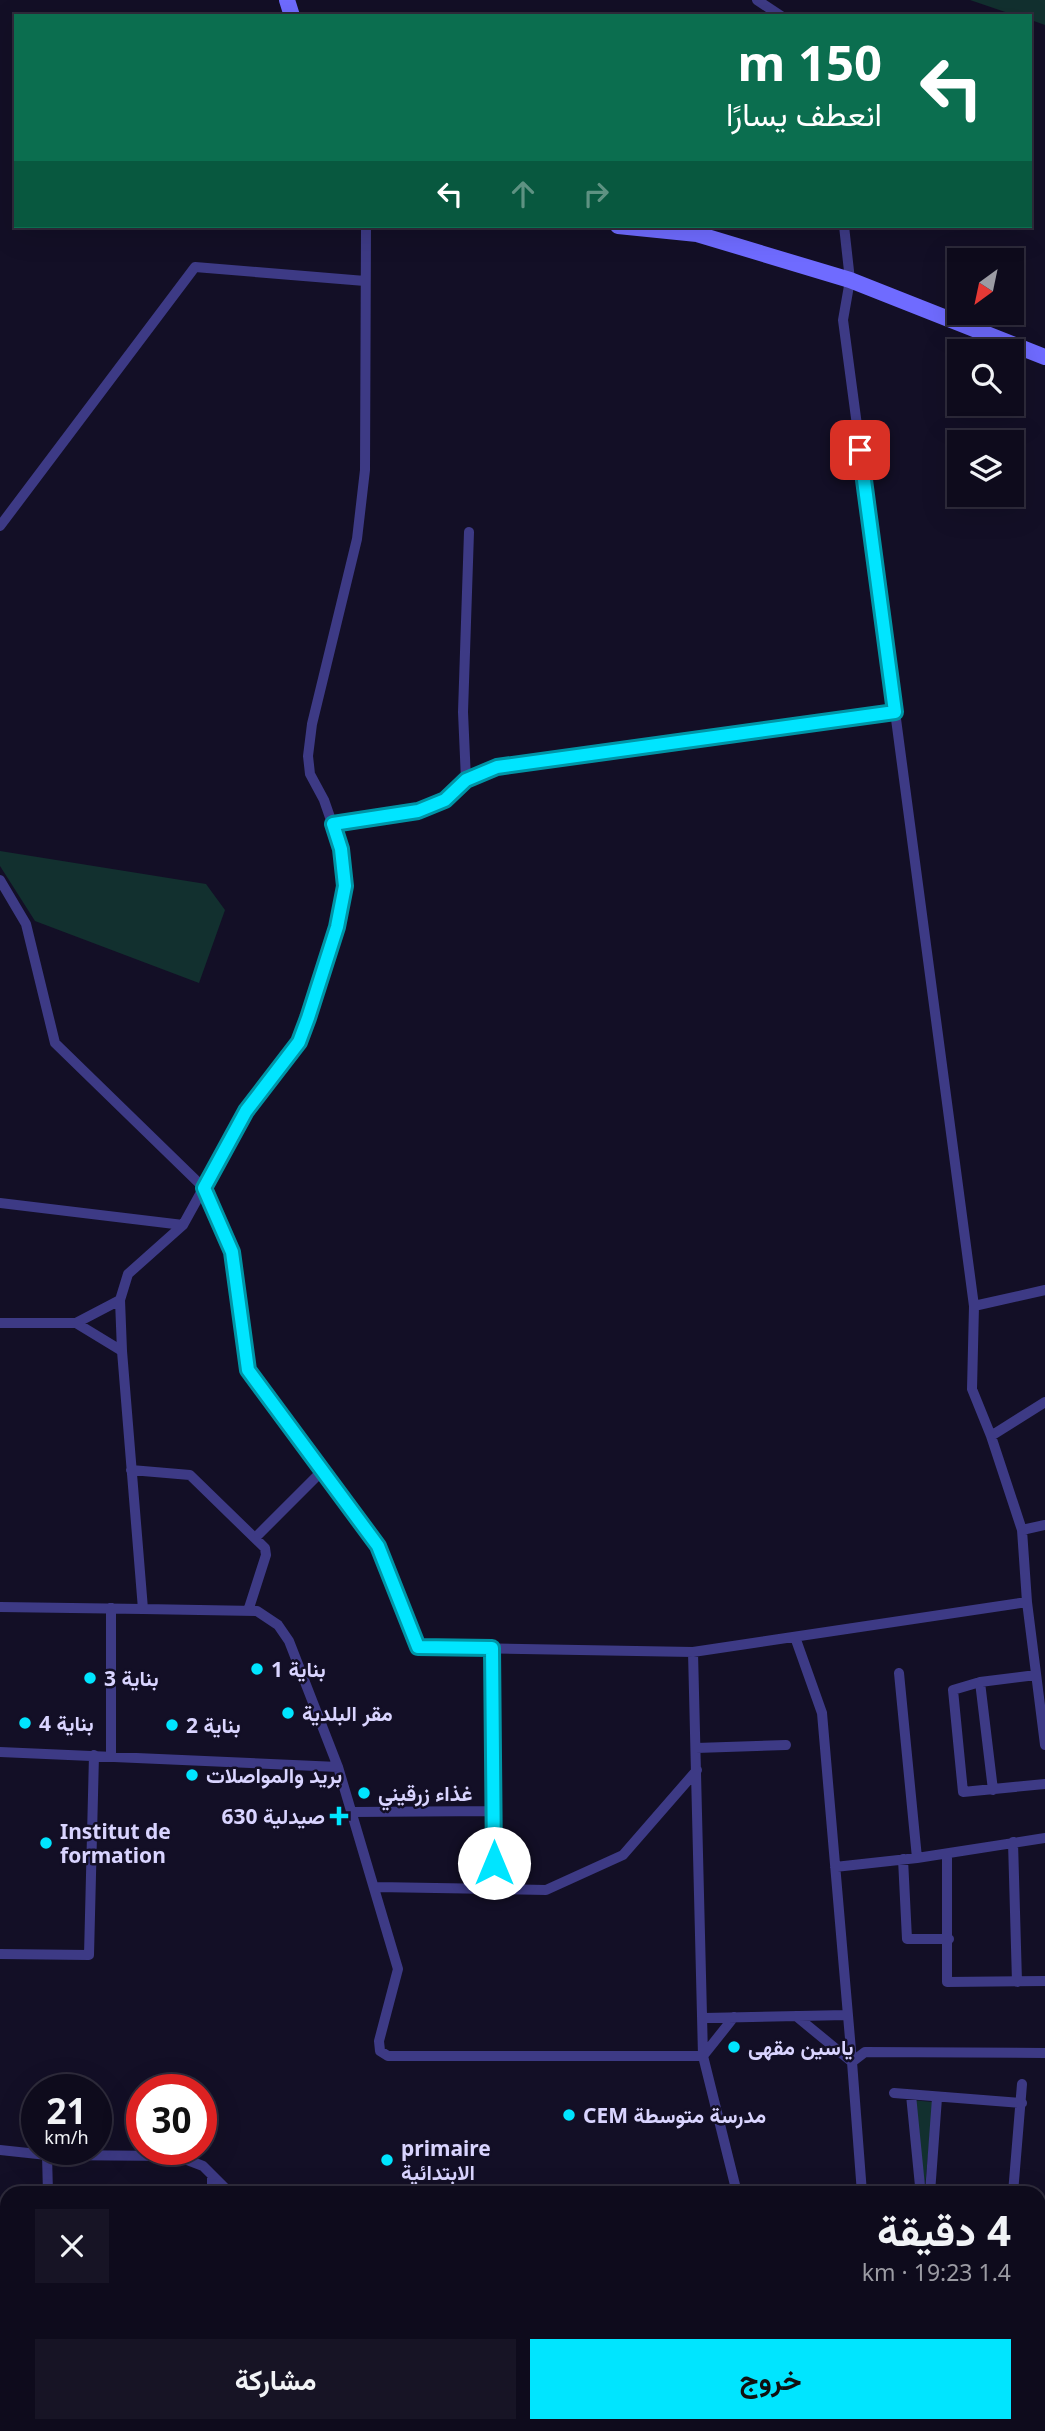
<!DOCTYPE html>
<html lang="ar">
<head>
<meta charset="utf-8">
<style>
	body { margin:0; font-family:"Noto Sans",Vazirmatn,sans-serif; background:#171425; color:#f1f3f6; direction:rtl; height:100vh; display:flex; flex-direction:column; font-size:26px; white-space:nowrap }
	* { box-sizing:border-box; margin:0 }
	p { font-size:23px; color:#9b9ba3 }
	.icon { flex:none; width:38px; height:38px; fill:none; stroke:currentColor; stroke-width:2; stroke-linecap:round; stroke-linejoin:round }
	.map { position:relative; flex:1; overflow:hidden; direction:ltr }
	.sheet { position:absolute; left:0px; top:2186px; width:1046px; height:247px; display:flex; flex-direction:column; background:#0e0b1c; border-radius:21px 21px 0 0; box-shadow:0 7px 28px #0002,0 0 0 2px #2e2b3b; direction:rtl }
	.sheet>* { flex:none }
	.guide { position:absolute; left:14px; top:14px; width:1018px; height:214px; border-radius:0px; box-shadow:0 7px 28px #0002,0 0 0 2px #2e2b3b; direction:rtl; background:#0b6e4f; color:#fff; overflow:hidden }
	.needle { width:46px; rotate:213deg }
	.controls { position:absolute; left:947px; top:248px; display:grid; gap:14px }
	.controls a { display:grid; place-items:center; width:77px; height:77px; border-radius:0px; background:#0e0b1c; box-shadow:0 7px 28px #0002,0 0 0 2px #2e2b3b; font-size:35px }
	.speed { position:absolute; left:21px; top:2074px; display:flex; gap:14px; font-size:35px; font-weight:700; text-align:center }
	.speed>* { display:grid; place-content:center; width:91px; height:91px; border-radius:50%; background:#0e0b1c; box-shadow:0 7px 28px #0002,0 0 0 2px #2e2b3b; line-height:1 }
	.speed small { font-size:18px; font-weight:400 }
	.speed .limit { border:10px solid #d22; background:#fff; color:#111 }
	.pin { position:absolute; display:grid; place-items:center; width:60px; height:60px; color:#fff; margin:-30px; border-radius:14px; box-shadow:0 4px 10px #0006 }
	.me { position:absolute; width:77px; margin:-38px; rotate:0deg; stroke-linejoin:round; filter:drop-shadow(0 0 5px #0008) }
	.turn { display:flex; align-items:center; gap:24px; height:147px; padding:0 35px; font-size:32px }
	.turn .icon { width:91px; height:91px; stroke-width:2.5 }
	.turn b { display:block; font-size:49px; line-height:60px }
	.lanes { display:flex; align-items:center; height:66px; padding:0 35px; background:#0003; justify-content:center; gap:35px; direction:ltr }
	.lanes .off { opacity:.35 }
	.round { display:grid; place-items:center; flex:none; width:74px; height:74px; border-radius:0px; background:#171425 }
	.summary { display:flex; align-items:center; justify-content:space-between; height:119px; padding:0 35px }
	h1 { font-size:42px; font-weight:700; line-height:52px }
	.button { display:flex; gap:14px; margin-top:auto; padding:14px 35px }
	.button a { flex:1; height:80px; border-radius:0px; background:#00e5ff; color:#111; font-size:28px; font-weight:700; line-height:80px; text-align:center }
	.button a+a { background:#171425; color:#f1f3f6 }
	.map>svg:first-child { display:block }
	.green { fill:#12302f }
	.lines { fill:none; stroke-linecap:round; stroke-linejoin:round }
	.street { stroke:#3d3a85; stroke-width:10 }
	.secondary { stroke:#6f6bff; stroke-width:16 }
	.route-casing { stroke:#0095a6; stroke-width:18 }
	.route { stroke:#00e5ff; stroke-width:12 }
	.poi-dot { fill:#00e5ff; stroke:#130f26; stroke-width:2.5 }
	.labels { text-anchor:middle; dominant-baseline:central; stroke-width:5; stroke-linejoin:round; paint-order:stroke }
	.poi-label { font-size:21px; font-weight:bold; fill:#d9d4ff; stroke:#130f26; text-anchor:start }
</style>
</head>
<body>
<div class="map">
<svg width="1045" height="2431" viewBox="0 0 1045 2431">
	<rect width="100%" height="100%" fill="#130f26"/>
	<path class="green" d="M 970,0 L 1045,0 L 1045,25 L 1031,20 L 1031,16 L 1017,16 Z
		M 0,851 L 206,884 L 225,910 L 199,983 L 35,921 L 0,866 Z
		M 911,2100 L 933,2102 L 925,2187 Z"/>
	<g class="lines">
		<path class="street" d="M 757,0 L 781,16
			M 844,226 L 850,280 L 843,320 L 974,1306 L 972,1389 L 991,1436
			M 0,526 L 195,267 L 365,281
			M 466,780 L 463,712 L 469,532
			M 333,824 L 418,811 L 445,800 L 466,780 L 497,767 L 895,712
			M 0,880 L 26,924 L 55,1043 L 204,1188 L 232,1252 L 248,1370 L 378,1546 L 418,1647 L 693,1652 L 1027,1602 L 1045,1745
			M 0,1203 L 183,1225
			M 974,1306 L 1045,1290
			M 0,1323 L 76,1323 L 122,1351 L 143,1609 L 257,1611 L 278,1625 L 289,1641 L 338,1767 L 398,1969 L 379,2041 L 380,2051 L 388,2056 L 703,2056 L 734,2017
			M 76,1323 L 120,1300
			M 122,1351 L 120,1300 L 128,1274 L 183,1225 L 246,1111 L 299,1042 L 337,927 L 345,886 L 341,849 L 324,800 L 310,774 L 308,756 L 312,724 L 357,539 L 365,470 L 366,226
			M 131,1470 L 190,1475 L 265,1548 L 266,1555 L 248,1611
			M 1022,1530 L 991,1436 L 1045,1402
			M 255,1538 L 322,1471
			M 1027,1602 L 1022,1530 L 1045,1525
			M 0,1607 L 143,1609
			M 111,1608 L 111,1756
			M 795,1637 L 822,1713 L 852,2062
			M 492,1648 L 494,1890
			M 693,1652 L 703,2056 L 737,2193
			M 899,1673 L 917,1858
			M 1036,1675 L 980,1682 L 953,1690 L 963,1792 L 1045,1784
			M 980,1682 L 993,1790
			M 696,1748 L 786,1745
			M 0,1752 L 338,1767
			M 353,1812 L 493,1811
			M 1013,1842 L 1017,1982
			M 947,1854 L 947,1982 L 1045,1981
			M 903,1859 L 907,1939 L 949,1939
			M 835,1867 L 917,1858 L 1045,1838
			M 376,1887 L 546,1890 L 623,1855 L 697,1770
			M 0,1954 L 89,1955 L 94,1755
			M 796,2016 L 852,2062
			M 704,2018 L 847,2015
			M 894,2093 L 1022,2103
			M 911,2095 L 920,2186 L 924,2193
			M 0,2150 L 47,2155 L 177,2156 L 203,2166 L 230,2193
			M 47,2155 L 48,2193
			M 212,2176 L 212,2193
			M 862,2193 L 852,2062 L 865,2052 L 1045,2053
			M 930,2193 L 937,2098
			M 1013,2193 L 1022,2084
			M 1045,2306 L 1042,2355 L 1045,2355
			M 0,2327 L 3,2431
			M 55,2426 L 55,2431
			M 112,2426 L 112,2431
			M 310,2426 L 310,2431
			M 458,2426 L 468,2431
			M 224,2431 L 224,2426
			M 392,2431 L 393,2426
			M 606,2431 L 606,2426
			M 747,2431 L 748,2426
			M 832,2431 L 833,2426
			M 906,2431 L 907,2426
			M 992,2431 L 993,2426"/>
		<path class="secondary" d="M 287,0 L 292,16
			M 618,226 L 697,234 L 850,280 L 1045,357"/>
	</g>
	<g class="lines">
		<defs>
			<path id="route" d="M 494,1863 L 492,1648 L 418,1647 L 378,1546 L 248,1370 L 232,1252 L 204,1188 L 246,1111 L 299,1042 L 308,1018 L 337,927 L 345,886 L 341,849 L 333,824 L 418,811 L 445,800 L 466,780 L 497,767 L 895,712 L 860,450"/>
		</defs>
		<use href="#route" class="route-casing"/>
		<use href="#route" class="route"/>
	</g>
	<g class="poi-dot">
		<circle cx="257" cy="1669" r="7"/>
		<circle cx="90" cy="1678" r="7"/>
		<circle cx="288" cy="1713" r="7"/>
		<circle cx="25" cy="1723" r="7"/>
		<circle cx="172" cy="1725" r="7"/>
		<circle cx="192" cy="1775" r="7"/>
		<circle cx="364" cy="1793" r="7"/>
		<path d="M335.5 1805.5h7v7h7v7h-7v7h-7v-7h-7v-7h7z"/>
		<circle cx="46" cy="1843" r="7"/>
		<circle cx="734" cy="2047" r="7"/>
		<circle cx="569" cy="2115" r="7"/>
		<circle cx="387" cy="2160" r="7"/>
	</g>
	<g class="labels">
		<g class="poi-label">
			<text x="271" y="1669">بناية 1</text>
			<text x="104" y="1678">بناية 3</text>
			<text x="302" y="1713">مقر البلدية</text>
			<text x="39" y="1723">بناية 4</text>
			<text x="186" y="1725">بناية 2</text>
			<text x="206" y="1775">بريد والمواصلات</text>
			<text x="378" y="1793">غذاء زرقيني</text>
			<text x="325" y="1816" text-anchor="end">صيدلية 630</text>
			<text x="60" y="1831">Institut de<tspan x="60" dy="24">formation</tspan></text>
			<text x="748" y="2047">ياسين مقهى</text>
			<text x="583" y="2115">CEM مدرسة متوسطة</text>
			<text x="401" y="2148">primaire<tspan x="401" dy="24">الابتدائية</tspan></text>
		</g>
	</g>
</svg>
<div class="controls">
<a><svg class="needle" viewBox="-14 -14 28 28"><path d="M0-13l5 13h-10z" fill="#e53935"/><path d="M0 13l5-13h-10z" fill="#9b9ba3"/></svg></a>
<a><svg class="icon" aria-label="search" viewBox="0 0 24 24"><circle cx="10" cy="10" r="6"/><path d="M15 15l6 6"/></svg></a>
<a><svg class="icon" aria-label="layers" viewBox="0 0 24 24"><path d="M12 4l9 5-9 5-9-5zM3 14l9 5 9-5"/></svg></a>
</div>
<div class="speed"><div>21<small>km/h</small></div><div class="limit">30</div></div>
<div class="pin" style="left:860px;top:450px;background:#d93025"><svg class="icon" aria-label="arrive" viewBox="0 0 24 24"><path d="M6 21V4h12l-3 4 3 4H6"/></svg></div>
<svg class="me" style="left:494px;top:1863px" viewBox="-20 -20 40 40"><circle r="19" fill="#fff"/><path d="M0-13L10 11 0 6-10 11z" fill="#00e5ff"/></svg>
<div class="guide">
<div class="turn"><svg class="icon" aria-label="left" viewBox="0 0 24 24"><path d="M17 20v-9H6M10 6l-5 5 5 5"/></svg><div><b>150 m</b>انعطف يسارًا</div></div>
<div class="lanes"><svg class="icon" aria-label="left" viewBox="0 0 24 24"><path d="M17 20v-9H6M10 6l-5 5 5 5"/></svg><svg class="icon off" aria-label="ahead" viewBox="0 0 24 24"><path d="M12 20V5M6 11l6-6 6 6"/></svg><svg class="icon off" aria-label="right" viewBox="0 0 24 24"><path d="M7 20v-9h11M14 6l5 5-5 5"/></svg></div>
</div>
<section class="sheet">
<div class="summary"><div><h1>4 دقيقة</h1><p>1.4 km · 19:23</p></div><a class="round"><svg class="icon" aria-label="close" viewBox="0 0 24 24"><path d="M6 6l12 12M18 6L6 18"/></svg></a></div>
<div class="button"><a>خروج</a><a>مشاركة</a></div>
</section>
</div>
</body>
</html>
